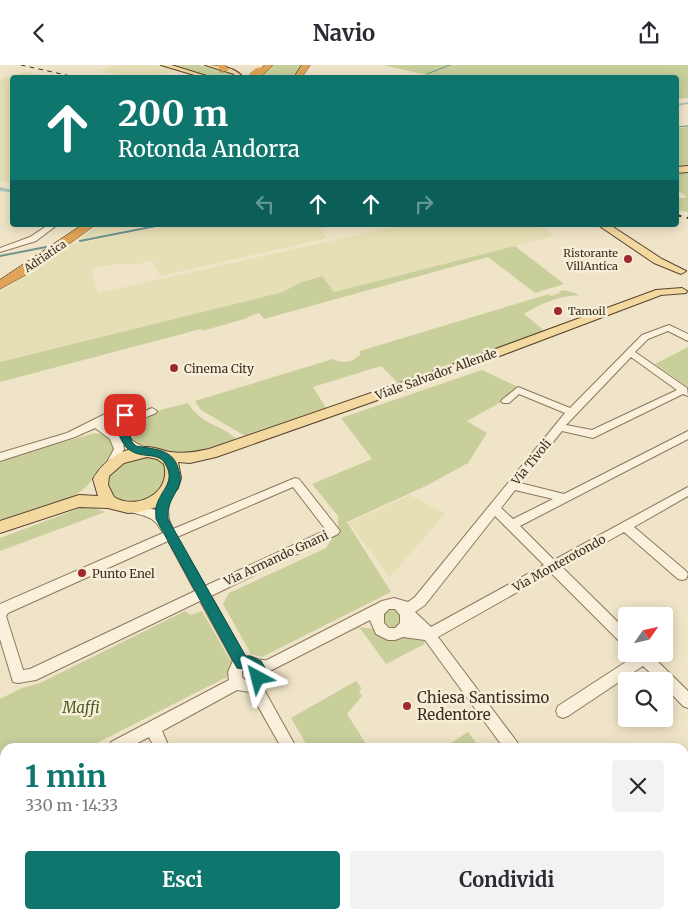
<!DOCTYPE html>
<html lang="it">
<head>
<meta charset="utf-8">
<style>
	body { margin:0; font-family:Merriweather,serif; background:#f2f2f3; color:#2b2b33; height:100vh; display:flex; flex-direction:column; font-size:19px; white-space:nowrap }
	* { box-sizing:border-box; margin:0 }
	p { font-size:16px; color:#7c7c81 }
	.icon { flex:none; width:28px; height:28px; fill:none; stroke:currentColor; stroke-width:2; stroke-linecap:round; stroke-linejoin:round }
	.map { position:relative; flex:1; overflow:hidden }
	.drawer { position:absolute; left:0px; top:678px; width:689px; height:176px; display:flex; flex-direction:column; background:#fff; border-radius:15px 15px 0 0; box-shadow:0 2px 12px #0003 }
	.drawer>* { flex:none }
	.hud { position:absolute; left:10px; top:10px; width:669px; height:152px; border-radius:5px; box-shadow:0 2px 12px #0003; background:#0f766e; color:#fff; overflow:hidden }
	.needle { width:32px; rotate:56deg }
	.tools { position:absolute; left:618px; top:542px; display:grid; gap:10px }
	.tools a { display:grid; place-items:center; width:55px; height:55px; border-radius:5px; background:#fff; box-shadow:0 2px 12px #0003; font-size:25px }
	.pin { position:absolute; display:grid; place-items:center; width:42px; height:42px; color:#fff; margin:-21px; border-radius:10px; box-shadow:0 2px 8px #0006 }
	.me { position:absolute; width:55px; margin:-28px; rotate:322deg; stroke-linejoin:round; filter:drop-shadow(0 0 4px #0008) }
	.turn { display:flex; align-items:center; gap:18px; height:105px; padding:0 25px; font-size:22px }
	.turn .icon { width:65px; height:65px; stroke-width:2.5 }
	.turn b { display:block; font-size:35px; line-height:42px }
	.lanes { display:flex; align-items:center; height:48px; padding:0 25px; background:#0003; justify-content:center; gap:25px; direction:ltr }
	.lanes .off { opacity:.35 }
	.round { display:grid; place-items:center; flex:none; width:52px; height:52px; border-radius:5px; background:#f2f2f3 }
	.head { display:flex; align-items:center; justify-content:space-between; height:85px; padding:0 25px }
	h1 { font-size:30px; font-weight:700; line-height:38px; color:#0f766e }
	.action { display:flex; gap:10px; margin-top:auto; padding:10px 25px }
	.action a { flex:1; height:58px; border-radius:5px; background:#0f766e; color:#fff; font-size:20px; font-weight:700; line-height:58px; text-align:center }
	.action a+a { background:#f2f2f3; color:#2b2b33 }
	header { display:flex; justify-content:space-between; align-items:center; height:65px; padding:0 25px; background:#fff; font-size:22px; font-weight:700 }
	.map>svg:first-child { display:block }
	.farmland { fill:#e6deb5 }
	.green { fill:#c9cf9b }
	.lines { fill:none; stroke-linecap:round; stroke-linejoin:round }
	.stream-far1 { stroke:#6f938a; stroke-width:1 }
	.stream { stroke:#6f938a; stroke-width:2 }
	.canal { fill:#a9c4bc; fill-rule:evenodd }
	.minor-casing { stroke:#8d765c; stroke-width:2 }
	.major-casing { stroke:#5b4430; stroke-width:2 }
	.highway-casing { stroke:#5b4430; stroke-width:1 }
	.minor { fill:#faf1dc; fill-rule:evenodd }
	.major { fill:#f3d9a0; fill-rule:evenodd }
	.highway { fill:#e0a458; fill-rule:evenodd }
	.rail-far1 { stroke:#3d2e20; stroke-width:1; stroke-dasharray:4.5 4.5; stroke-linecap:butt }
	.rail { stroke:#3d2e20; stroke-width:2; stroke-dasharray:5.5 5.5; stroke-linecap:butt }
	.highway-bridge-casing { stroke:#5b4430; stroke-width:9; stroke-linecap:butt }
	.highway-bridge { stroke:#e0a458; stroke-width:9 }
	.route { fill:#0f766e; stroke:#0a4d48 }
	.poi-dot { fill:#9e2a2b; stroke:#f7eed8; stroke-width:2 }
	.labels { text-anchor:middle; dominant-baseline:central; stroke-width:5; stroke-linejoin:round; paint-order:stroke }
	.far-poi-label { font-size:11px; fill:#3d2e20; stroke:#f7eed8; text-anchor:end }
	.far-street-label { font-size:11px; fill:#3d2e20; stroke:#f7eed8 }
	.poi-label { font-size:12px; fill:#3d2e20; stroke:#f7eed8; text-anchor:start }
	.street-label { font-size:12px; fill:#3d2e20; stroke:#f7eed8 }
	.near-poi-label { font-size:15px; fill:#3d2e20; stroke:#f7eed8; text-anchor:start }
	.near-park-label { font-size:15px; font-style:italic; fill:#4d5a26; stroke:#f7eed8 }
</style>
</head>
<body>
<header><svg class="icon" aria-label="back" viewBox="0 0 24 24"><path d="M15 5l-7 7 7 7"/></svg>Navio<svg class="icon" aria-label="share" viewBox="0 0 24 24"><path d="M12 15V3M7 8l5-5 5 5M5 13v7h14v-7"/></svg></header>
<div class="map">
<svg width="688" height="853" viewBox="0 0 688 853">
	<rect width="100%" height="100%" fill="#f0e4c8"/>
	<path class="farmland" d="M 118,0 L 155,0 L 175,6 L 151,12 L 126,12 L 100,5 Z
		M 26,7 L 48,12 L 12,12 L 12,118 L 0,116 L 0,14 Z
		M 98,160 L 154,160 L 78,175 Z
		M 171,160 L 337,160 L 319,164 L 328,173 L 160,211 L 152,195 L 138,199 L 114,199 L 91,204 L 98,228 L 402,160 L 539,160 L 555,171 L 334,227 L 321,211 L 299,218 L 283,227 L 0,297 L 0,227 L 73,179 Z
		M 410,430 L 445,449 L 390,512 L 349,458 Z"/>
	<path class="green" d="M 167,0 L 199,0 L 237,11 L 210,12 Z
		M 272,0 L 304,0 C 291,17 280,12 260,12 Z
		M 383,0 L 688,0 L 688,33 L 676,34 L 676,12 L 435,12 Z
		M 688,62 L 688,100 L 676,101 L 676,64 Z
		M 688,107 L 688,147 L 676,145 L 676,134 L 687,132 L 676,124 L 676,108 Z
		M 515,181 L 564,219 L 535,228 L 488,192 L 264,254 L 259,248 L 247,252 L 248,253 L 202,266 L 201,264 L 0,317 L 0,297 L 283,227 L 299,218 L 322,211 L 334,227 Z
		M 565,225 L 580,230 C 560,231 541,238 524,249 L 545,266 L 399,319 L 381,301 L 313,322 L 326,343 L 245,371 L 201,345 L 195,336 L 333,294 C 344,299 351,298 360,290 L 360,286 L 549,229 L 551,231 L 560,228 L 559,226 Z
		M 688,282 L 688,322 L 655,299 Z
		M 482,305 L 518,322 L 503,336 L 467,356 L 487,368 L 468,398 L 428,420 L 347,457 L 391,527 L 262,592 L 251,589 L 223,539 L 229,528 L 326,483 L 338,464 L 338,451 L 312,419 L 372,394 L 341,353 Z
		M 188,338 C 203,362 221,358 237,375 L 190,391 L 133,380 L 127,369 C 136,347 167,344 188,338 Z
		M 95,368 C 105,370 110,372 115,382 C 112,393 106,394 99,403 C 94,409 92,417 86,422 C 67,440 25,449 0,458 L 0,395 Z
		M 142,391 C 162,393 167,396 170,416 C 148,435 139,445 109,431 L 105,412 L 116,400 Z
		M 83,442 L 94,443 L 105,447 L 0,486 L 0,473 Z
		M 392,544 L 399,546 L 403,551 L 398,562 L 391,562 L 383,557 L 383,551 L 386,546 Z
		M 185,546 L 191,550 L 202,546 L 230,595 L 232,594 L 233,598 L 226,614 L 225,613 L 89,682 L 5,682 L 5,725 L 0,728 L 0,634 L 22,623 L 40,618 Z
		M 359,562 L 373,564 L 380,569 L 421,573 L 425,579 L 386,599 L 360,563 L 351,566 Z
		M 356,616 L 362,624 L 359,625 L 362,631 L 347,649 L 368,682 L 308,682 L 291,653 Z
		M 468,667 L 479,682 L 445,682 Z
		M 243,849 L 374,849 L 376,853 L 245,853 Z
		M 393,849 L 508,849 L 502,853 L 395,853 Z"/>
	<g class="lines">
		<path class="stream-far1" d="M 427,9 L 450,0
			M 676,62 L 688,61"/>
		<path class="stream" d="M 80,176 L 161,160
			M 0,191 L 46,182"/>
		<path class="canal" d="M 688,37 L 688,39 L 676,41 L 676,39 Z
			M 0,122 L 12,125 L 12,127 L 0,126 Z"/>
		<defs>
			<path id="minor" d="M 48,160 L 57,160 L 36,176 L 0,187 L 0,183 L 30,172 Z
				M 669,260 L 688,269 L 688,276 L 668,266 L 648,274 L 635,287 L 687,323 L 688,331 L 683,329 L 597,371 L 593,373 L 562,366 L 520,418 L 564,429 L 688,366 L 688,374 L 520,461 L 554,495 L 688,422 L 688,431 L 634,462 L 686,506 L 688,509 L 686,514 L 682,515 L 678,514 L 624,467 L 562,502 L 626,565 L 626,580 L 621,578 L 551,508 L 438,572 L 517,677 L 519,682 L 503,682 L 425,575 L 403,572 L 395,575 L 388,575 L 376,569 L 370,555 L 266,608 L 262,621 L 296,682 L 281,682 L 250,627 L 237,625 L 162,666 L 169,682 L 154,682 L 149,672 L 130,682 L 109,682 L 111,677 L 229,615 L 228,607 L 233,596 L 200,536 L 36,615 L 18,618 L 13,617 L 0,574 L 0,539 L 163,468 C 154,450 146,452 128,446 L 126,443 L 128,440 L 132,439 L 156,445 C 156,438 160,427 167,425 L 173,429 C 167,442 166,451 173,464 L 295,413 L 299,414 L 340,466 L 338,469 L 211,531 L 245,591 C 253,590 259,597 267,595 L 382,536 L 394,533 L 408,537 L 415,532 L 565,348 L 519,329 L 509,338 L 503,338 L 501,336 L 503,334 L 518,322 L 570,343 L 642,270 ZM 631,292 L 677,325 L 592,365 L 566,360 ZM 293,422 L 326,465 L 205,521 L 177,472 ZM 515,425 L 553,434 L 513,454 L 501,443 ZM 495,451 L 544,500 L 431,562 L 415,547 L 425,540 ZM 168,476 L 195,526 L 30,604 L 23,605 L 6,551 L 8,548 ZM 389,544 L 395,544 L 400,550 L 400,558 L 395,563 L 389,563 L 384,558 L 384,549 ZM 248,603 L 252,606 L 252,612 L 245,615 L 242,612 L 242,606 Z
				M 152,343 L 157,346 L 156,348 C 145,353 130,357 128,370 C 134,381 145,380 152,387 L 151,390 C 141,392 130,386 123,379 L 124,384 L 115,402 L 107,402 L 106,399 L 114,384 L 110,374 L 95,363 L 75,372 L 0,396 L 0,388 L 67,368 L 109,347 L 129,348 L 131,352 ZM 114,352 L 122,353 L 123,355 L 115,363 L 105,361 L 104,358 Z
				M 634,589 L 650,589 L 688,626 L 688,643 L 683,641 L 664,621 L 664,616 L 659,616 L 643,601 L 568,651 L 563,653 L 558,651 L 556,646 L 558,641 L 635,591 Z
				M 688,717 L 688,734 L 684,736 L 684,719 Z
				M 5,732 L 5,748 L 0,750 L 0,734 Z
				M 43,849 L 66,849 L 64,853 L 41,853 Z
				M 226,849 L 244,849 L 246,853 L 228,853 Z
				M 373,849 L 391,849 L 393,853 L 375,853 Z"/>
			<path id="major" d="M 161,0 L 171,0 L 210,12 L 201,12 Z
				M 205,0 C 217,0 234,2 242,11 L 235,12 L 234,9 Z
				M 688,101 L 688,107 L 676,108 L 676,102 Z
				M 598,160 L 610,160 L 662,194 L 686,206 L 681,209 L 654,198 Z
				M 682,223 L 687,226 L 686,228 L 661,230 L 460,306 L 216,392 L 190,398 L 178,397 L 181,413 L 178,423 L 168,435 L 157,442 L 140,447 L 128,448 L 108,443 L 79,442 L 0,468 L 0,456 L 79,430 L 98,431 L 93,414 C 104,394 124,382 147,382 C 155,382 163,386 170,387 C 184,389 196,387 209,384 L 452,300 L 656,225 ZM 147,392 L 157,394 L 164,399 C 172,428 137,446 114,432 L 108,420 L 109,411 L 124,398 Z"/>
			<path id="highway" d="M 217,0 L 225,0 L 229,5 L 222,7 Z
				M 265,0 L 273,0 L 261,12 L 253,12 Z
				M 302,0 L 310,0 L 302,12 L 294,12 Z
				M 82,160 L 95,160 L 29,208 L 0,224 L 0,215 Z"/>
		</defs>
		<use href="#minor" class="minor-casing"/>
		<use href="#major" class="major-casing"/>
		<use href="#highway" class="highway-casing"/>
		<use href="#minor" class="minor"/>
		<use href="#major" class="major"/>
		<use href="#highway" class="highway"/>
		<path class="rail-far1" d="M 21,0 L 75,12"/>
		<path class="rail" d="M 676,150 L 688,153"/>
		<defs>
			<path id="highway-bridge" d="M 253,12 L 259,7"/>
		</defs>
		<use href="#highway-bridge" class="highway-bridge-casing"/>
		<use href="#highway-bridge" class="highway-bridge"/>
	</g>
	<path class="route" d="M 125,347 L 128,348 L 133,355 L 129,367 L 132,377 L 136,381 C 153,384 173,384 178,403 C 180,410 182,415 178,422 C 172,436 167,438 168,454 L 246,592 L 250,591 L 261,596 L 267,606 L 263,618 L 258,620 L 253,618 L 251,605 L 237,603 L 156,454 C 156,450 155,443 157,439 C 162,424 175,417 166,400 C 157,381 130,403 118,367 L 123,355 L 120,350 Z"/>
	<g class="poi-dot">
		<circle cx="628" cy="194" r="5"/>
		<circle cx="558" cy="246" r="5"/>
		<circle cx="174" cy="303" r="5"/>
		<circle cx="82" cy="508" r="5"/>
		<circle cx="407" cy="641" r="5"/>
	</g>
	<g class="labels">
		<g class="far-poi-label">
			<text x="618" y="188">Ristorante<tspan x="618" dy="13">VillAntica</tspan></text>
			<text x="568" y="246" text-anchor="start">Tamoil</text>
		</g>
		<g class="far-street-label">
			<text transform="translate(45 191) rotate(-34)">Adriatica</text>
		</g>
		<g class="poi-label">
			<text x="184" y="303">Cinema City</text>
			<text x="92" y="508">Punto Enel</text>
		</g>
		<g class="street-label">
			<text transform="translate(436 309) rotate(-20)">Viale Salvador Allende</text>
			<text transform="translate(531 397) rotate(-51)">Via Tivoli</text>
			<text transform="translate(276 493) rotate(-25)">Via Armando Gnani</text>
			<text transform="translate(559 498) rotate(-29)">Via Monterotondo</text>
		</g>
		<g class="near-poi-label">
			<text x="417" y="632">Chiesa Santissimo<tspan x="417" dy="17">Redentore</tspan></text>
		</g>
		<g class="near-park-label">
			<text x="81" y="642">Maffi</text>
		</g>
	</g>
</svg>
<div class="tools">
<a><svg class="needle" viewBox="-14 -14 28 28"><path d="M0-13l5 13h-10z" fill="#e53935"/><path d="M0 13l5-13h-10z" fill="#7c7c81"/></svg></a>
<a><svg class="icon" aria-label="search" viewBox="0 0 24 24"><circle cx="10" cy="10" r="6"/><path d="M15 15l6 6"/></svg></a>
</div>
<div class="pin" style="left:125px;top:350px;background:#d93025"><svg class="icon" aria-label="arrive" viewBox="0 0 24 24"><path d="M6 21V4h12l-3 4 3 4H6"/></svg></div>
<svg class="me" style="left:258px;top:613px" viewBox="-20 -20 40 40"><path d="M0-17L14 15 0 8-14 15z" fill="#0f766e" stroke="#fff" stroke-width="4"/></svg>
<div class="hud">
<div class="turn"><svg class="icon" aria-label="ahead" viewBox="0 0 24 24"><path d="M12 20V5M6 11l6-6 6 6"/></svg><div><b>200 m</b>Rotonda Andorra</div></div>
<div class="lanes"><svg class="icon off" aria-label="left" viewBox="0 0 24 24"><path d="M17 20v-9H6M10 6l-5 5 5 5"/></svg><svg class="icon" aria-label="ahead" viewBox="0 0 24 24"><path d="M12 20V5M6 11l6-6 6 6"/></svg><svg class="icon" aria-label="ahead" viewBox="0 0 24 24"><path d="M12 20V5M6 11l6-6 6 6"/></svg><svg class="icon off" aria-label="right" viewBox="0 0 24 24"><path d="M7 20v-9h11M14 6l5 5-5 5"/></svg></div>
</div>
<section class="drawer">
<div class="head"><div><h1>1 min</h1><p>330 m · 14:33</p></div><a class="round"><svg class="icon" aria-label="close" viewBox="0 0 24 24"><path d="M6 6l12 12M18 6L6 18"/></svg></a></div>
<div class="action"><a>Esci</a><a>Condividi</a></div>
</section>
</div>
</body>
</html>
